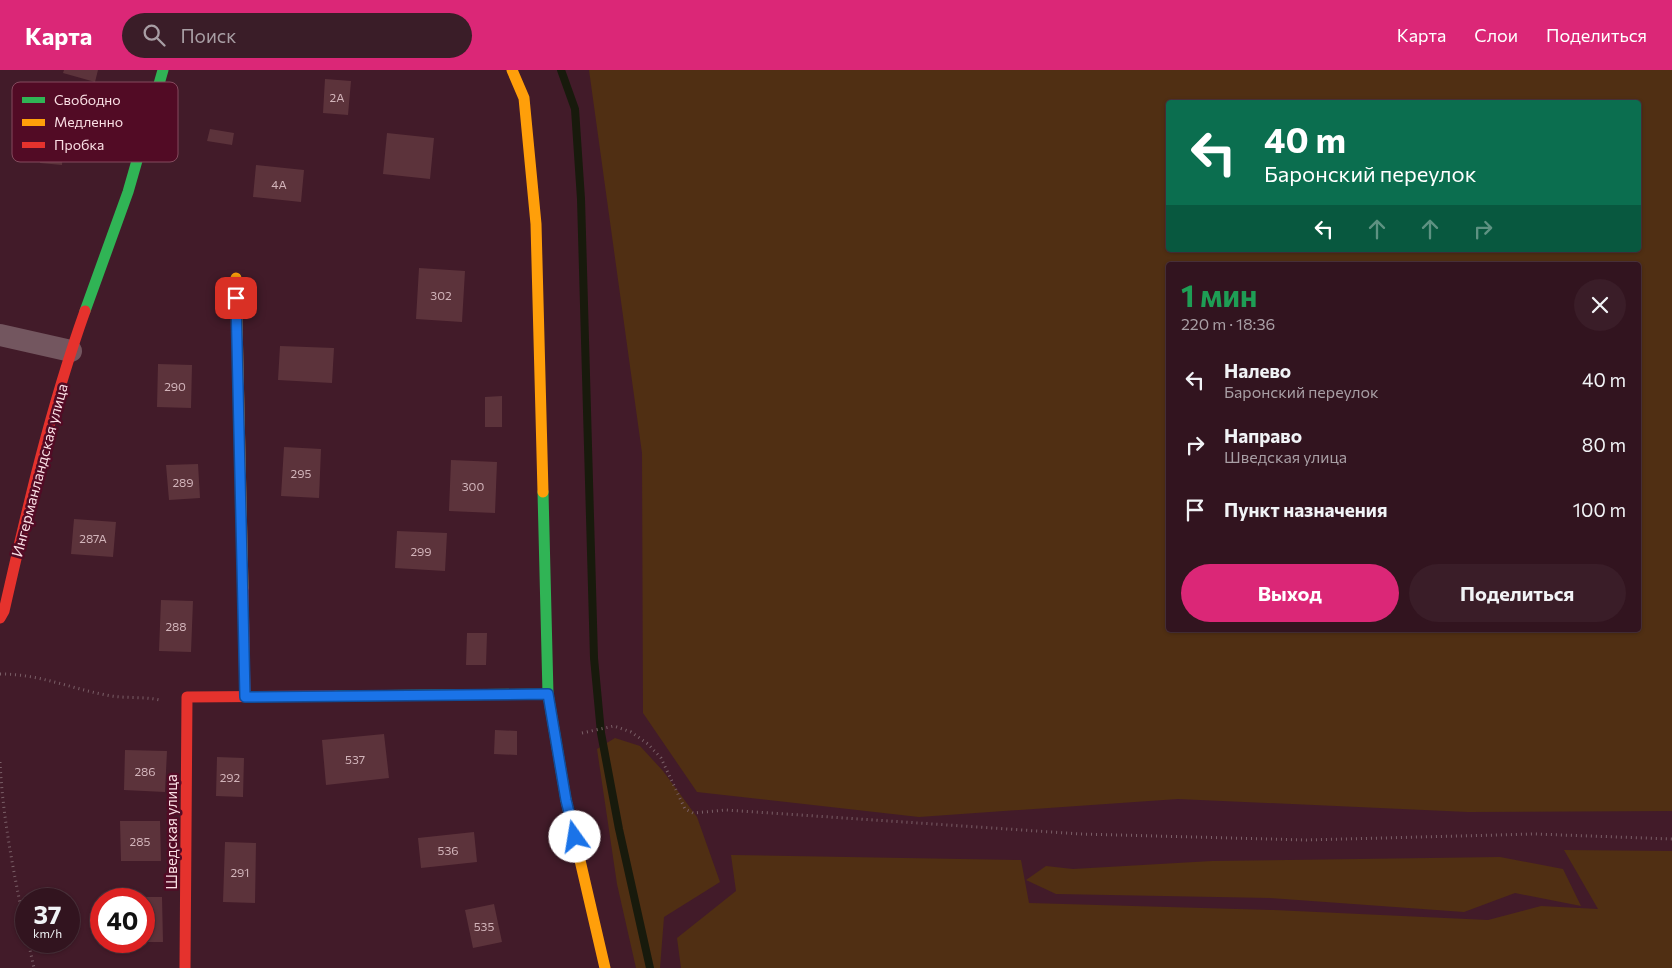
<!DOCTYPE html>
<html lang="ru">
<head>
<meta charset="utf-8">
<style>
	body { margin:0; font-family:Commissioner,sans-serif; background:#3a1d28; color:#f1f3f6; height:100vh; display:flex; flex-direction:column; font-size:19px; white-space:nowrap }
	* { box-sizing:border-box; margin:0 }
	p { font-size:16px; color:#a89ea4 }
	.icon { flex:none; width:28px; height:28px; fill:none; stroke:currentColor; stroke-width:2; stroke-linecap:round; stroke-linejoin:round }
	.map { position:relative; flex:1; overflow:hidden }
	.sheet { position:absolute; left:1166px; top:192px; width:475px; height:370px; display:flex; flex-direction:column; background:#32141f; border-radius:5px; box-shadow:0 1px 4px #0004,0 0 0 1px #4d333d }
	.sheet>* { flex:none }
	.hud { position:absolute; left:1166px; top:30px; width:475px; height:152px; border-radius:5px; box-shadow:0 1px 4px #0004,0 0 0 1px #4d333d; background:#0b6e4f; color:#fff; overflow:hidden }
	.speed { position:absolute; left:15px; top:818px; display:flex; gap:10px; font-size:25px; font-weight:700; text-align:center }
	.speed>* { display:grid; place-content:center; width:65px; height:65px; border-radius:50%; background:#32141f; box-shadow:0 1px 4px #0004,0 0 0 1px #4d333d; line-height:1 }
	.speed small { font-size:12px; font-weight:400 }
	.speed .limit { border:8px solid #d22; background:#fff; color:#111 }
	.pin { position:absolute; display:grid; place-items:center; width:42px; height:42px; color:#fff; margin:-21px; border-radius:10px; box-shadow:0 2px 8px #0006 }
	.me { position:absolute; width:55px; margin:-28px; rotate:347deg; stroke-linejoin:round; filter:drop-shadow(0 0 4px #0008) }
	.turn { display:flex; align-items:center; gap:18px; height:105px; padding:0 15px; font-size:22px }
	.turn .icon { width:65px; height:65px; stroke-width:2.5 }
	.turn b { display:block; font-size:35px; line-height:42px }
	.lanes { display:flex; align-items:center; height:48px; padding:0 15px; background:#0003; justify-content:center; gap:25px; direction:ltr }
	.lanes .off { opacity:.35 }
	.round { display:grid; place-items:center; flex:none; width:52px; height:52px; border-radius:26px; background:#3a1d28 }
	.head { display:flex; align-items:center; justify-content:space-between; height:85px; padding:0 15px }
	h1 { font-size:30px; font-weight:700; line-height:38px; color:#1e9e55 }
	.button { display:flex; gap:10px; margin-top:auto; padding:10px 15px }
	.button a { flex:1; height:58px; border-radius:30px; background:#db2777; color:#fff; font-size:20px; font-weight:700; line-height:58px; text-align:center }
	.button a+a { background:#3a1d28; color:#f1f3f6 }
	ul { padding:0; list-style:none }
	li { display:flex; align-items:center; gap:15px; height:65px; padding:0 15px }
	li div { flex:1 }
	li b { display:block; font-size:19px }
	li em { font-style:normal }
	header { display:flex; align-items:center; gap:30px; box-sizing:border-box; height:70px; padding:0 25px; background:#db2777; color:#fff }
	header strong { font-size:24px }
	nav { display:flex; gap:28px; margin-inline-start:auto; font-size:18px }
	.search { width:350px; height:45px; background:#3a1d28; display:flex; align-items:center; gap:12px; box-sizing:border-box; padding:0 18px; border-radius:28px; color:#a89ea4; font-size:19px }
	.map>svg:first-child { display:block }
	.green { fill:#502f13; fill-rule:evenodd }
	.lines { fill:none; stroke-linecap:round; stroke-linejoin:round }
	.stream { stroke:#181a0c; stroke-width:8 }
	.building { fill:#5c333b }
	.path { stroke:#7a5f67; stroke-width:3; stroke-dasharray:1 4; stroke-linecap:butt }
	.street { stroke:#73565f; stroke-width:22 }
	.fast { stroke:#30b455; stroke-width:11 }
	.slow { stroke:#ff9f0a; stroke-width:11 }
	.jam { stroke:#e5322d; stroke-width:11 }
	.route-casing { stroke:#114b97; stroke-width:12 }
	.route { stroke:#1a73e8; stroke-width:9 }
	.labels { text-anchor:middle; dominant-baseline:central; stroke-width:5; stroke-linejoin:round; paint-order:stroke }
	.number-label { font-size:12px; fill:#d2b4ba }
	.street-label { font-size:15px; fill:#fadfe4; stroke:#520b25 }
	.key { fill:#520b25; stroke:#844b5e; stroke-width:1 }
	.key-label { font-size:14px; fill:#fadfe4 }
</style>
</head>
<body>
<header>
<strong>Карта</strong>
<div class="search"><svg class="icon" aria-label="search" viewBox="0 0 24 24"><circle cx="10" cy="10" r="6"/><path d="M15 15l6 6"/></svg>Поиск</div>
<nav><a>Карта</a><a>Слои</a><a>Поделиться</a></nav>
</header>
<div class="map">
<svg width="1672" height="898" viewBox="0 0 1672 898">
	<rect width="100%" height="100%" fill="#421b29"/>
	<path class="green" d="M 589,0 L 1672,0 L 1672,741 L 1468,742 L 1178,729 L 919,747 L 697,722 L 643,643 L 642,383 ZM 1639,32 L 1639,180 L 1169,180 L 1169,32 ZM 1169,195 L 1639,195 L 1639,560 L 1169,560 Z
		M 615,668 L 640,676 L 663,701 L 697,747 L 720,812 L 664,847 L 660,898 L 636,898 L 617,814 L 597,679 Z
		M 1564,780 L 1672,781 L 1672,898 L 681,898 L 677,868 L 736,821 L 731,785 L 1021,790 L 1029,833 L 1274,840 L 1488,850 L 1541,836 L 1598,839 Z
		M 1500,787 L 1563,799 L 1581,836 L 1515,823 L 1464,842 L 1270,828 L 1056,824 L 1026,810 L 1046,796 L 1073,799 L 1212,791 Z"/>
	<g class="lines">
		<path class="stream" d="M 561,0 L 575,39 L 581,129 L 594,588 L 601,663 L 619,759 L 650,898"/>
	</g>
	<path class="building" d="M 64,0 L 98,0 L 95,12 L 63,3 Z
		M 325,9 L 351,11 L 348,45 L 323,43 Z
		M 43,53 L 65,55 L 62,95 L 40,93 Z
		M 210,59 L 234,63 L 232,75 L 207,71 Z
		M 387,63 L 434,68 L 430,109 L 383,104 Z
		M 256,95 L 304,100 L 301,132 L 253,127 Z
		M 419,198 L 465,201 L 462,252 L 416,249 Z
		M 280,276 L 334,278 L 332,313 L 278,310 Z
		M 158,294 L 192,295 L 191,338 L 157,337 Z
		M 502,326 L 502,357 L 485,357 L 485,327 Z
		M 284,377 L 321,379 L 319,428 L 281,426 Z
		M 451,390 L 497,392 L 495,443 L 449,441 Z
		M 198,394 L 200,428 L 169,430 L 166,395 Z
		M 74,449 L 116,452 L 113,487 L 71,484 Z
		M 397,461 L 447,463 L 445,501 L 395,498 Z
		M 161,530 L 193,531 L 191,582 L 159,581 Z
		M 467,563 L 487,563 L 486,595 L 466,595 Z
		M 495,660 L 517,661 L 517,685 L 494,684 Z
		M 384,664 L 389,708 L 326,715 L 322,670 Z
		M 125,680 L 167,681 L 165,722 L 124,720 Z
		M 217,687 L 244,688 L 243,727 L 216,726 Z
		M 120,751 L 160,751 L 161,791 L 121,791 Z
		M 474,762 L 477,792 L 421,798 L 418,768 Z
		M 225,772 L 256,773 L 255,833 L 223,832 Z
		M 144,827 L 162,827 L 163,872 L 144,872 Z
		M 494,834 L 502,872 L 473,878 L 465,840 Z"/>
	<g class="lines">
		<path class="path" d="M 0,604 C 39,604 69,618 106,625 C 124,629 142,626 160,630
			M 582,663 L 614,656 L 631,662 L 648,674 L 661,688 L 685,739 L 693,743 L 726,740 L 1081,764 L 1306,770 L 1535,764 L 1672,769
			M 0,692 C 3,751 14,804 26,862
			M 28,871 L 34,898"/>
		<path class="street" d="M 0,265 L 71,281"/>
		<path class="fast" d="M 85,241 L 128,122 L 163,0
			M 543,422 L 548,624 L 566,730
			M 336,626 L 548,624"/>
		<path class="slow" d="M 512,0 L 524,28 L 536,154 L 543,422
			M 236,208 L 243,518
			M 566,730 L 605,898"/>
		<path class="jam" d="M 243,518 L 245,627
			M 0,548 L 4,541 C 27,440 50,339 85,241
			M 185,898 L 187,627 L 336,626"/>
	</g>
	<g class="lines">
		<defs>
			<path id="route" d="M 236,228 L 245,627 L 548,624 L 566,730 L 575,767"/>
		</defs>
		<use href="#route" class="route-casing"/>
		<use href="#route" class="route"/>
	</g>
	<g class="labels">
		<g class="number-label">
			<text x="337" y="27">2А</text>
			<text x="279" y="114">4А</text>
			<text x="441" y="225">302</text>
			<text x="175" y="316">290</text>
			<text x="301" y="403">295</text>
			<text x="183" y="412">289</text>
			<text x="473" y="416">300</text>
			<text x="93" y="468">287А</text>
			<text x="421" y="481">299</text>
			<text x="176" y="556">288</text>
			<text x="355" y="689">537</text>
			<text x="145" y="701">286</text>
			<text x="230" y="707">292</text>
			<text x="140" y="771">285</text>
			<text x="448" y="780">536</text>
			<text x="240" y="802">291</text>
			<text x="484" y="856">535</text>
		</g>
		<g class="street-label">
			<text transform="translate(39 400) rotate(-75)">Ингерманландская улица</text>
			<text transform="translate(171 762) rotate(-90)">Шведская улица</text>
		</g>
	</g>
	<rect x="12" y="12" width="166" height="80" rx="8" class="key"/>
	<rect x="22" y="27" width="23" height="6" fill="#30b455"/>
	<rect x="22" y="49" width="23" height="7" fill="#ff9f0a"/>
	<rect x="22" y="72" width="23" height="6" fill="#e5322d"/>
	<g class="key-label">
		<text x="54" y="35">Свободно</text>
		<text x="54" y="57">Медленно</text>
		<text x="54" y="80">Пробка</text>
	</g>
</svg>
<div class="speed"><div>37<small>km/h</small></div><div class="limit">40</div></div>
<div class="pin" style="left:236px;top:228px;background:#d93025"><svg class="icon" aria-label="arrive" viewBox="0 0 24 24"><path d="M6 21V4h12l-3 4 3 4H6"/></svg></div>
<svg class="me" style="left:575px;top:767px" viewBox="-20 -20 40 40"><circle r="19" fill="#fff"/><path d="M0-13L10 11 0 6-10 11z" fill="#1a73e8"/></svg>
<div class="hud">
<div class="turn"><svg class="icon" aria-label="left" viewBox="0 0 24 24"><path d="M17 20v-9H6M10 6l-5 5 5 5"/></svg><div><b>40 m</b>Баронский переулок</div></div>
<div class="lanes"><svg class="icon" aria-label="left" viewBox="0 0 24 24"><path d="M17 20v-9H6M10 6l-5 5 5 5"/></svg><svg class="icon off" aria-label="ahead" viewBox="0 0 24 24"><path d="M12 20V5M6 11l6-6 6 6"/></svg><svg class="icon off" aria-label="ahead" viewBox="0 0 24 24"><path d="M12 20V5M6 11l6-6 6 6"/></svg><svg class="icon off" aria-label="right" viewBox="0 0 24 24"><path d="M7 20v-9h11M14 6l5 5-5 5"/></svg></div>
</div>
<section class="sheet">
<div class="head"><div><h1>1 мин</h1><p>220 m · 18:36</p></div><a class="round"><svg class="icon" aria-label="close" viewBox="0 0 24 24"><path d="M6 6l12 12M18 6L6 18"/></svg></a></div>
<ul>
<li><svg class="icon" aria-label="left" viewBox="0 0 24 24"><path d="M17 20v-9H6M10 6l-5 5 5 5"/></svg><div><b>Налево</b><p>Баронский переулок</p></div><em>40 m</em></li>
<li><svg class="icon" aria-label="right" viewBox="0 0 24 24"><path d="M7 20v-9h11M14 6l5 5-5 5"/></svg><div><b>Направо</b><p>Шведская улица</p></div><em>80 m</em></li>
<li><svg class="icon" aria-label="arrive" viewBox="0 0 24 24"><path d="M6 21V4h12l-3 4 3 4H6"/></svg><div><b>Пункт назначения</b></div><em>100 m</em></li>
</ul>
<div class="button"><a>Выход</a><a>Поделиться</a></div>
</section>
</div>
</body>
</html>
